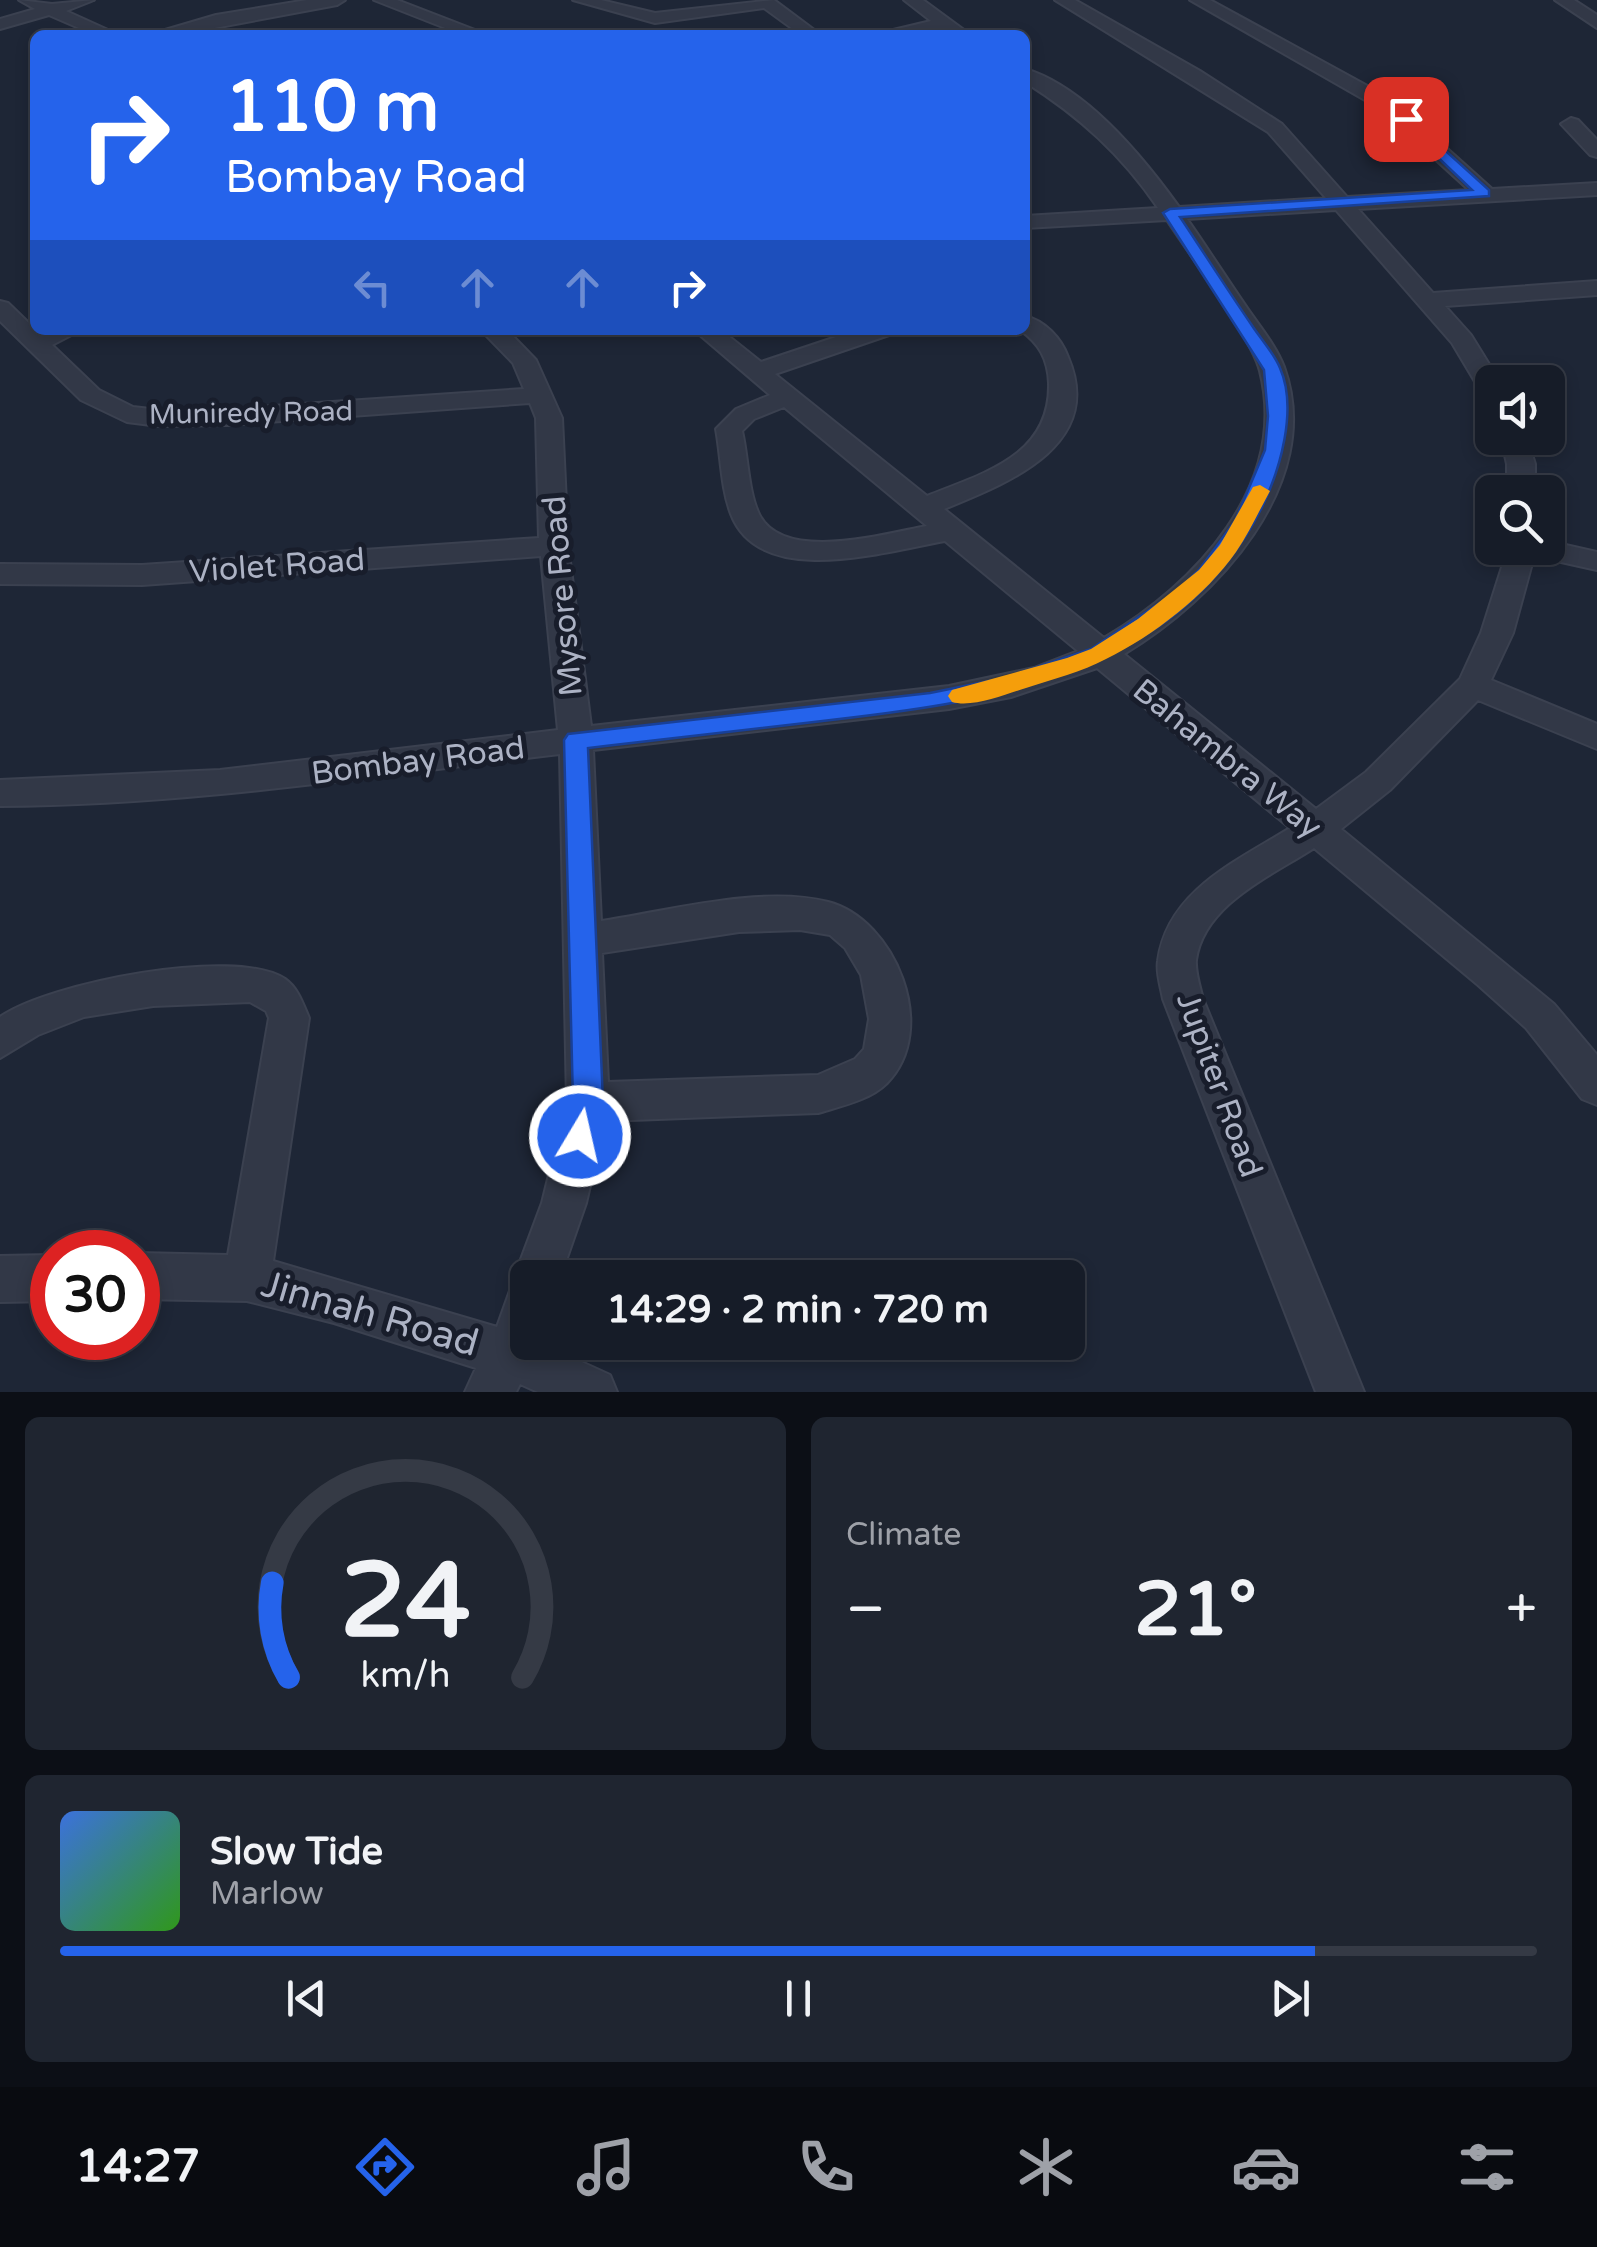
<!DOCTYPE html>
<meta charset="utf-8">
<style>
:root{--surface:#161c28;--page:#1f2530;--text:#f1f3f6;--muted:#9ea1a8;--line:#353a45;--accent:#2563eb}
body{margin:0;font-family:"Varela Round",sans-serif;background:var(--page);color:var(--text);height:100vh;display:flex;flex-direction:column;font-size:38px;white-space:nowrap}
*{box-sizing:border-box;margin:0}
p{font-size:32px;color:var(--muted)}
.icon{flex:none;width:55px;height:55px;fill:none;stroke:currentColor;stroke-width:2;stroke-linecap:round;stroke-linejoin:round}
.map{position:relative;height:1392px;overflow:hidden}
.side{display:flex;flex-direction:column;gap:25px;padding:25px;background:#0c0f16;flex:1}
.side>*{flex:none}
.hud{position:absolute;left:30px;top:30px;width:1000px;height:305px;border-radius:15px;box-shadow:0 5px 15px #0003,0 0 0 2px var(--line);background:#2563eb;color:#fff;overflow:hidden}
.controls{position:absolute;left:1475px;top:365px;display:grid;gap:20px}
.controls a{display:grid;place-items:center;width:90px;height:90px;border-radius:15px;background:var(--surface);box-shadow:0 5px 15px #0003,0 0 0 2px var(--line);font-size:50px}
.speed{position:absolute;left:30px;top:1230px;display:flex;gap:20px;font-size:50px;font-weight:700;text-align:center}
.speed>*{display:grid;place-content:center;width:130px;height:130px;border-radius:50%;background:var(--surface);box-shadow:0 5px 15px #0003,0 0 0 2px var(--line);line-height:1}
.speed .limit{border:15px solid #d22;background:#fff;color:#111}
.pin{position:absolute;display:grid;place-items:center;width:85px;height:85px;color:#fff;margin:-42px;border-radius:20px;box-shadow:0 5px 15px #0006}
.me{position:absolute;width:110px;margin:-55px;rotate:9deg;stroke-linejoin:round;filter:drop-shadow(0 0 8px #0008)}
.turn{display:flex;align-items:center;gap:35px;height:210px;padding:0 30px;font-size:45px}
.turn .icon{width:130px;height:130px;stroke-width:2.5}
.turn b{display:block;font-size:70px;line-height:85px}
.lanes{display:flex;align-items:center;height:95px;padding:0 30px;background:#0003;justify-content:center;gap:50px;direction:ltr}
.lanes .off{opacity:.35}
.big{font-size:75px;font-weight:700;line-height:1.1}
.side .card{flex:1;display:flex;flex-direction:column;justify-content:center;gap:15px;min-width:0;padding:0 35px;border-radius:15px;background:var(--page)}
.side .dial{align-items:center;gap:0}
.dial svg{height:260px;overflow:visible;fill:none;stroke:var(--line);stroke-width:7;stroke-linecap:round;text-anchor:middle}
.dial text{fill:var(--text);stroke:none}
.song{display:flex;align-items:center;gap:30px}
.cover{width:120px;height:120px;border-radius:15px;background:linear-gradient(135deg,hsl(220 70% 55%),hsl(110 70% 35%))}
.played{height:10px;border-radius:5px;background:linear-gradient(90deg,var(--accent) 85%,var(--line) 85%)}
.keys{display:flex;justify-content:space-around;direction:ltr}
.heat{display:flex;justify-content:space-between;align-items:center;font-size:55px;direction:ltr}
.side .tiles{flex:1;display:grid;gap:25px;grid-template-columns:1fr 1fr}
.card:last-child{grid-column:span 2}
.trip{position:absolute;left:510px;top:1260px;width:575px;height:100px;border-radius:15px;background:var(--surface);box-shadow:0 5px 15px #0003,0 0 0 2px var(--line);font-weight:700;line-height:100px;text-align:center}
.dock{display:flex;height:160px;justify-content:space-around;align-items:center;background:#090b10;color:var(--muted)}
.dock .icon{width:70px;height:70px}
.dock .on{color:var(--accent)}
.dock b{font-size:45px;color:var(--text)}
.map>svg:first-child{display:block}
</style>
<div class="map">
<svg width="1597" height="1392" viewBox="0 0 1597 1392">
<rect width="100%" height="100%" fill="#1e2636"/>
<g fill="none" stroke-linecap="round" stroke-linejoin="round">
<g stroke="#3b4150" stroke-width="4">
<g id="minor">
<path d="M19,0L52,4L94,0L66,11L119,35H95L49,15L0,29V19L35,9Z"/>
<path d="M307,0H345L337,5L177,35H148L216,15Z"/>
<path d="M374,0H397L488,35H463Z"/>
<path d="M573,0H601L655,13L774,0L821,35H801L764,8L655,23Z"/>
<path d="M904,0H923L964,30L956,35L943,28L908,35H872L931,21Z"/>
<path d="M1055,0H1075L1200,71L1282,124L1347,197L1469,190L1379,108L1190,0H1210L1393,100L1492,189L1597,183V195L1358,209L1433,293L1597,281V295L1445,306L1471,335L1500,382H1492V398L1483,395L1452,343L1336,210L1187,219C1208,249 1227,279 1247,308C1260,327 1276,346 1284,367C1326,484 1214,600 1124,654L1316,809L1366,772L1460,679L1481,633L1508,548H1548V541L1597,552V570L1534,556L1513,633L1491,680L1597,724V749L1478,700L1390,790L1341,829L1554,1004L1597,1055V1105L1582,1099L1526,1028L1478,985L1314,848C1271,876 1204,904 1196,960C1195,972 1200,987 1203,999L1364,1392H1316L1163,999C1161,987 1156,973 1158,961C1167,891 1237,861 1290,828L1097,668L1011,697L949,709L593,750L601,921C668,911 762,885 828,902C895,919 940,1029 887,1083C870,1100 841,1106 818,1113L605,1121L586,1203L560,1278H528V1342H538L610,1375L617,1392H538L520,1384L516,1392H465L476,1368L334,1323L247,1301L138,1299V1253L228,1255L269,1018L266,1011L250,1002L153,1006L84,1017L38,1035L0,1058V1017C48,983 235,946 285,979C298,988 303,1004 309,1018L273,1261L497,1327L511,1288L517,1286L514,1278L542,1203L567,1102L560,754C373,776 188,805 0,806V780L220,770L558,730L541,556L142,585L0,584V564L142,565L539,538L536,418L530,403L228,425L159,426L127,422L81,400L0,321V301L8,303L39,333L81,330L52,345L99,390L133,407L159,410L228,409L524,389L513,363L481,330H507L536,360L562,418L568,546L591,726L949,686L1034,668L1078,651L945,541C887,551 760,590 731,514C721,488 721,456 716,429L736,409L770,395L694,330H721L761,362L857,330H893L889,335L775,374L927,496C984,473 1051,456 1049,383C1048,359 1039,343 1020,330H1025V316C1045,321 1061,338 1068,357C1106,446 1007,483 944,509L1104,638C1195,585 1289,486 1260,371C1251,336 1189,254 1167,220L1025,228V216L1158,208C1122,155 1079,116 1025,82V69C1086,87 1143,157 1179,207L1326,198L1268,132ZM784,407L927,526C887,533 783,564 759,514C748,491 748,456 742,431L754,419ZM800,930L830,935L845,948L861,975L869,1019L864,1049L855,1059L818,1075L608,1082L602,953L739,932Z"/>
<path d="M1555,0H1574L1597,15V28Z"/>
<path d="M1571,118L1578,120L1597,140V157L1590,155L1561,124Z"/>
<path d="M1501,438H1527L1535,464V492H1507V464Z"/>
<path d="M52,1255V1301L0,1302V1256Z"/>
</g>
</g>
<use href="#minor" fill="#323847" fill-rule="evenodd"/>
</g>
<path fill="#2563eb" stroke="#184099" stroke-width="2.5" d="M1406,115L1489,190V196L1180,217C1204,253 1227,289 1251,324C1260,338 1274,353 1280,368C1298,409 1280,470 1262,507C1176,679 984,703 814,722C738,731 663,739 588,748L603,1102L591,1146L580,1150L569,1146L565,1136L573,1102L564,740L568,734L930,693L1004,678L1091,649L1176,592L1199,570L1235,521L1265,450L1268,416L1264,370L1163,213L1170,209L1472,190L1401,122V116Z"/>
<path fill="#f59e0b" d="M1260,485L1270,491C1259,511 1249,533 1236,552C1206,595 1153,636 1106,659C1082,672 1053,679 1026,688C1006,694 973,708 952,702L948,696L952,690L1067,658L1091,649L1138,619L1199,570L1220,545L1253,487Z"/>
<g text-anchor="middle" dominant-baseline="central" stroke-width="10" stroke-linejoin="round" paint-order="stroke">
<g font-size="28" fill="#acb2c4" stroke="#181d2b">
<text transform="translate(251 413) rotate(-1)">Muniredy Road</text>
</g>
<g font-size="32" fill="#acb2c4" stroke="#181d2b">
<text transform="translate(277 566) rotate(-4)">Violet Road</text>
<text transform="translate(563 596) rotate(-95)">Mysore Road</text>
<text transform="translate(1227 759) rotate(39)">Bahambra Way</text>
<text transform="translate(418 761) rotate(-7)">Bombay Road</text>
<text transform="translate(1219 1085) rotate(70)">Jupiter Road</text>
</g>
<g font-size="38" fill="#acb2c4" stroke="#181d2b">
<text transform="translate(370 1314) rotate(16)">Jinnah Road</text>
</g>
</g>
</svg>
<div class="controls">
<a><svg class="icon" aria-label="sound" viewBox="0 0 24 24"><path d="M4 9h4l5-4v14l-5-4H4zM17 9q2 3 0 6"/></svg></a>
<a><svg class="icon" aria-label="search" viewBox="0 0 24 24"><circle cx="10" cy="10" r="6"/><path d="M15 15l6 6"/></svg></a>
</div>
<div class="speed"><div class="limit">30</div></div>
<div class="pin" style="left:1406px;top:119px;background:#d93025"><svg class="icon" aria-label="arrive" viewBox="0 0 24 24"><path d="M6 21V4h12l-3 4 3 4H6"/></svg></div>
<svg class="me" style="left:580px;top:1136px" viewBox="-20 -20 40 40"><circle r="17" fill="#2563eb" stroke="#fff" stroke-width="3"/><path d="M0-11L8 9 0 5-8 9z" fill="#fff"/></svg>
<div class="trip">14:29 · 2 min · 720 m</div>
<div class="hud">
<div class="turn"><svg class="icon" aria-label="right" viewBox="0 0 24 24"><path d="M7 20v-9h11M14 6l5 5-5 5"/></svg><div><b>110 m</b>Bombay Road</div></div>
<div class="lanes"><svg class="icon off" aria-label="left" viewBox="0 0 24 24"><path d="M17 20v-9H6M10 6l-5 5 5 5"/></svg><svg class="icon off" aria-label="ahead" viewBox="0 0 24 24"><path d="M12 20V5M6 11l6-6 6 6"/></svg><svg class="icon off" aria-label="ahead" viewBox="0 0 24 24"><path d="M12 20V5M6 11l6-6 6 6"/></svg><svg class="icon" aria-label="right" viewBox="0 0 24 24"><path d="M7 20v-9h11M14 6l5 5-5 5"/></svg></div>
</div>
</div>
<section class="side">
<div class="tiles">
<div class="card dial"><svg viewBox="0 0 100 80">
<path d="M14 69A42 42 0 1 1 86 69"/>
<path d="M14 69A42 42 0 0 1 9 40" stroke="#2563eb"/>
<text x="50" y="56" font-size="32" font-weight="700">24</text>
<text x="50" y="72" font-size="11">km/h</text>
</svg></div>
<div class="card"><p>Climate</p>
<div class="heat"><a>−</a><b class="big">21°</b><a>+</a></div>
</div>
<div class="card">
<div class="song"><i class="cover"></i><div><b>Slow Tide</b><p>Marlow</p></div></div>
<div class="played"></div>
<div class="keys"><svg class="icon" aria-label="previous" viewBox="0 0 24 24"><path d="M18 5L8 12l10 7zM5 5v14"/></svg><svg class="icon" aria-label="pause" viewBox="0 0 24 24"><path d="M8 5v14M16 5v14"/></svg><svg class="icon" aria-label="next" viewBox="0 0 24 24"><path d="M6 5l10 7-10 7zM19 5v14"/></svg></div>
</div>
</div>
</section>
<nav class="dock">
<b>14:27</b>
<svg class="icon on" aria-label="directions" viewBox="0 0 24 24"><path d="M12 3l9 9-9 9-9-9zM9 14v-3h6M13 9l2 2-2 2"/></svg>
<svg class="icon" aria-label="music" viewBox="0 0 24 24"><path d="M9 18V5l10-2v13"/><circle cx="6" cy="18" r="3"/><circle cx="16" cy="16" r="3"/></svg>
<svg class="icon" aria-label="phone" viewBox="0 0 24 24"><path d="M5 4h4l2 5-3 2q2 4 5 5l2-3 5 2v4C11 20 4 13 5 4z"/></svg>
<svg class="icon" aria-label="climate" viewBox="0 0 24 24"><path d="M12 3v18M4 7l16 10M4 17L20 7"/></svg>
<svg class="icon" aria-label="car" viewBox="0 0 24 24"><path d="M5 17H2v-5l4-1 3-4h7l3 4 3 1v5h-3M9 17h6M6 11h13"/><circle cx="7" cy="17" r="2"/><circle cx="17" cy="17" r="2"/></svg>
<svg class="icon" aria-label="filters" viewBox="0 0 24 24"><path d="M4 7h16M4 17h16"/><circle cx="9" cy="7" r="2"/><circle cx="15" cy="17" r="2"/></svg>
</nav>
